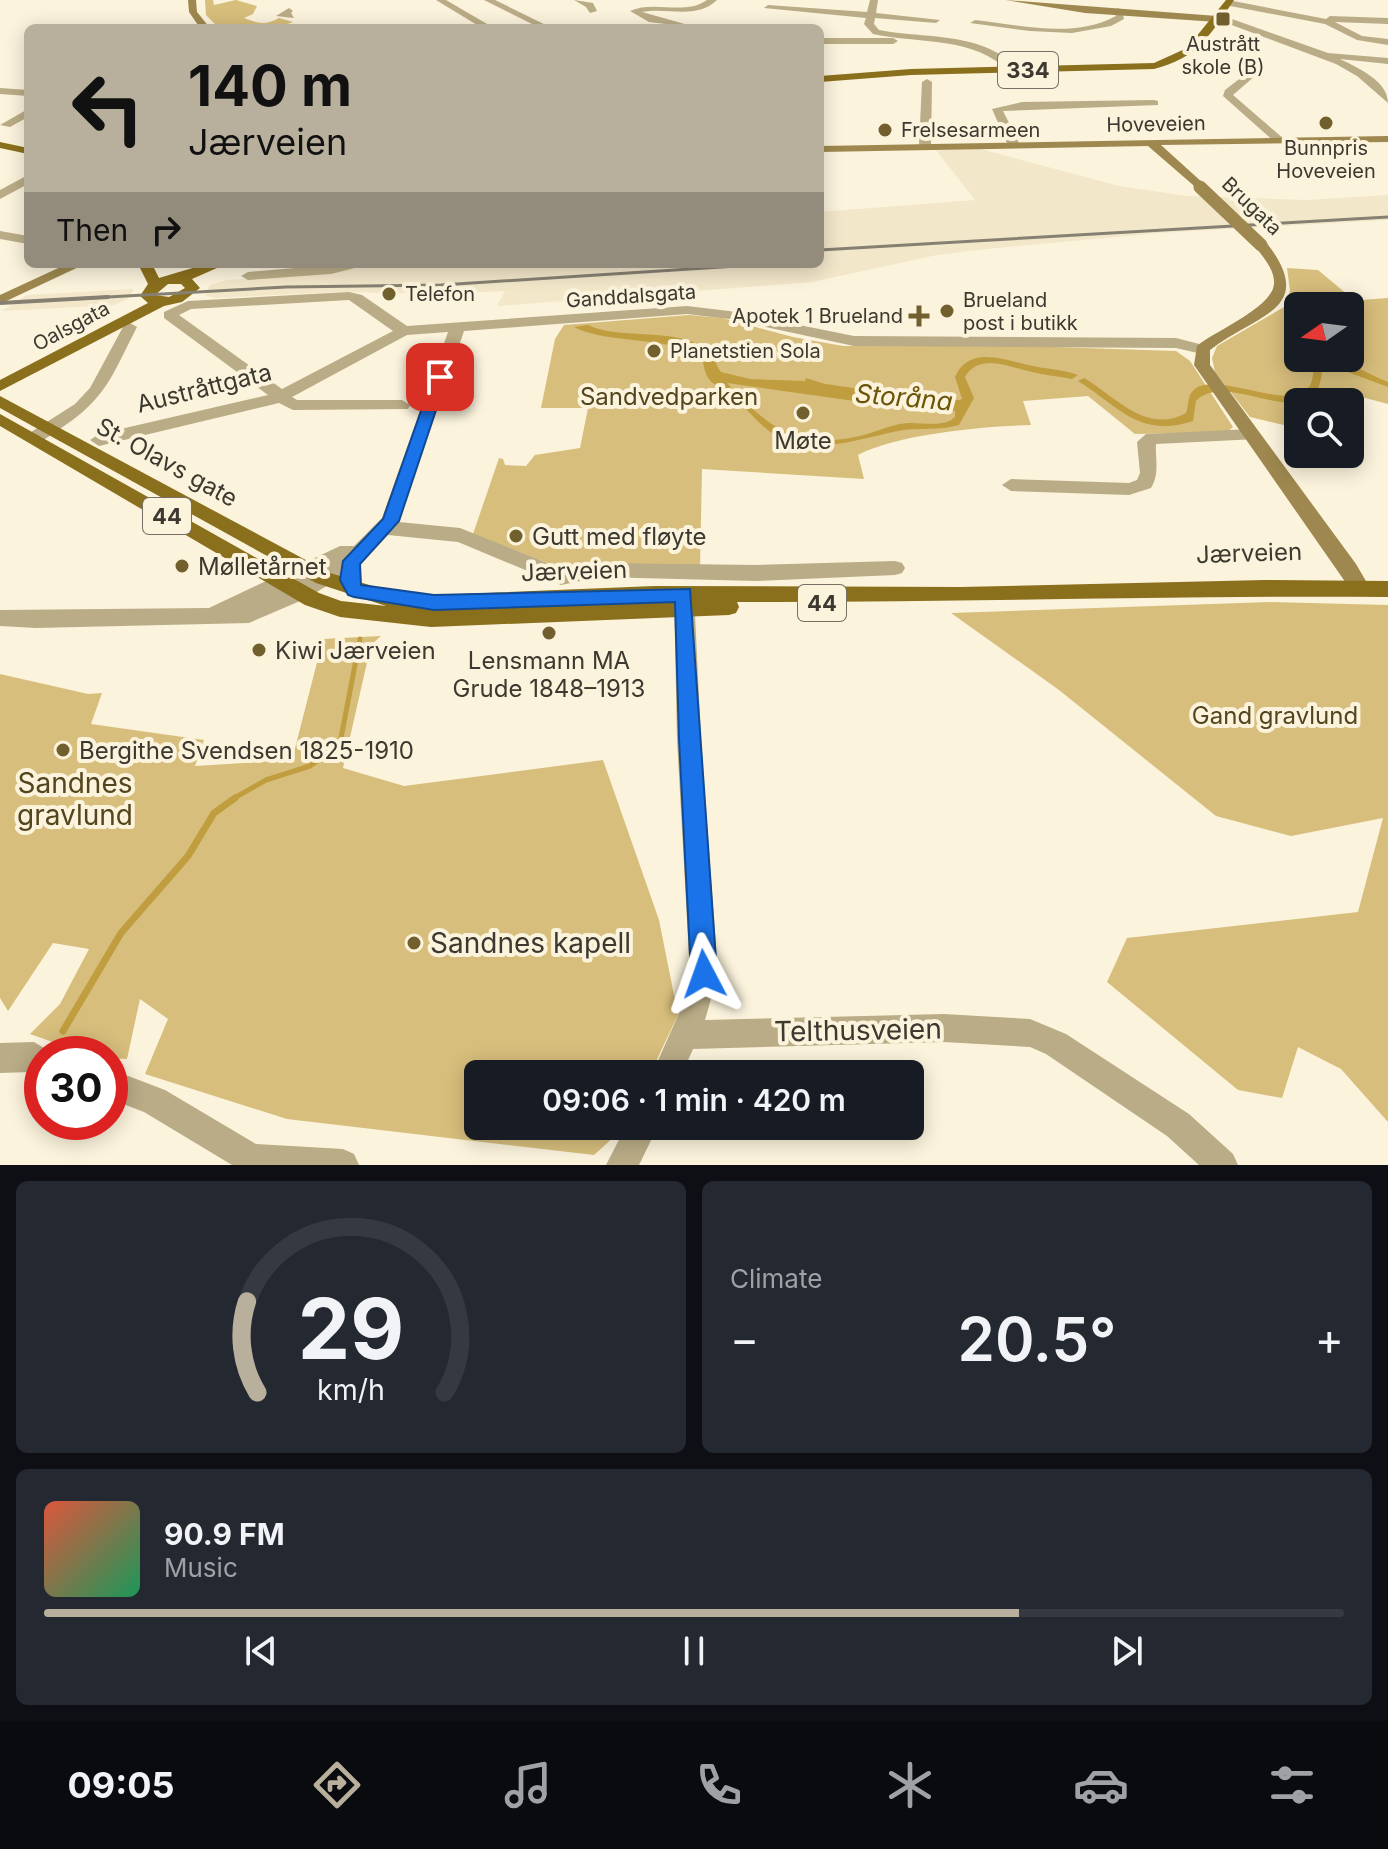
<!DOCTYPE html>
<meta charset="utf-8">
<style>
:root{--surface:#171b24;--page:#242831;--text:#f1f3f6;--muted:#9ea1a6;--line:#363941;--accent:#b8b09c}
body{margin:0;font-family:Inter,sans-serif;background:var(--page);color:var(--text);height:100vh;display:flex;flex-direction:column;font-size:30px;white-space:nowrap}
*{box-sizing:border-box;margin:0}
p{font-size:26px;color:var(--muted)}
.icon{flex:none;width:44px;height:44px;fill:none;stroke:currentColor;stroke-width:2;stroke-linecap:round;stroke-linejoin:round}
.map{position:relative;height:1165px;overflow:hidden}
.sheet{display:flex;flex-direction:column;gap:16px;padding:16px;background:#0d0f14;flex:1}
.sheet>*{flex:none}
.guide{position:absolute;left:24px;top:24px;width:800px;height:244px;border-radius:12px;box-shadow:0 4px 20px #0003;background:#b8b09c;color:#111;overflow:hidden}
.needle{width:52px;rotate:256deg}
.buttons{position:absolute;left:1284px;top:292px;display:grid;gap:16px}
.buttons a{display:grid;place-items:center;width:80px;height:80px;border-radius:12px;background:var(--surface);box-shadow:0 4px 20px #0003;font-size:40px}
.speed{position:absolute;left:24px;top:1036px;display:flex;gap:16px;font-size:40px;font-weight:700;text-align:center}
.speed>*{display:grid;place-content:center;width:104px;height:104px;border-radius:50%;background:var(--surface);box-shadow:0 4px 20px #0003;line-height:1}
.speed .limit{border:12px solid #d22;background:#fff;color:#111}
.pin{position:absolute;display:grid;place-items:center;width:68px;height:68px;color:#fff;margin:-34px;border-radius:16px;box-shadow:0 4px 12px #0006}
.me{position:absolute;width:88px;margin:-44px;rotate:356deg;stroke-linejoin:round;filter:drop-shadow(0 0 6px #0008)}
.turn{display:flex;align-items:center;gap:28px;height:168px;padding:0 32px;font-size:36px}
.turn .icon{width:104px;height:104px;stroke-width:2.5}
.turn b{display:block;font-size:56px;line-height:68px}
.then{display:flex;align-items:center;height:76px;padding:0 32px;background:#0003;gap:16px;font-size:30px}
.big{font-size:60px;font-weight:600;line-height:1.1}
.sheet .card{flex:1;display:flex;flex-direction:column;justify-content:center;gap:12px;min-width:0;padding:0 28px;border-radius:12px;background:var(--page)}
.sheet .dial{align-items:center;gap:0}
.dial svg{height:208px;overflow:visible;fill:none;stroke:var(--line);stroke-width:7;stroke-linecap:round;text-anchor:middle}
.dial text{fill:var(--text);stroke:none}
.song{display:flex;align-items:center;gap:24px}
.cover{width:96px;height:96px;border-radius:12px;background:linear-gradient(135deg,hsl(10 70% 55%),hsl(150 70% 35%))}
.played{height:8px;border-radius:4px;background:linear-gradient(90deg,var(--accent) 75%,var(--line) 75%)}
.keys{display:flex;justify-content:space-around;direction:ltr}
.heat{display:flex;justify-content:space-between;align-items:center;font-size:44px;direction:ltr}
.sheet .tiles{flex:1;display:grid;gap:16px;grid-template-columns:1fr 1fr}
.card:last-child{grid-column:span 2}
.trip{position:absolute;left:464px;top:1060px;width:460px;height:80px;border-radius:12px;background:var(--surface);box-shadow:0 4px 20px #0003;font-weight:600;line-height:80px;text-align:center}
.tab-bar{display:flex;height:128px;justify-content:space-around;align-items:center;background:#090b0e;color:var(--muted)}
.tab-bar .icon{width:56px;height:56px}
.tab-bar .current{color:var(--accent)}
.tab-bar b{font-size:36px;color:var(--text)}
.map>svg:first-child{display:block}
</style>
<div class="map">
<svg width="1388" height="1165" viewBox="0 0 1388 1165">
<rect width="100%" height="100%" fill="#fbf3dc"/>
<g fill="#f3e7ca">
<path d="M977,148L1119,186L1187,196L1306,200L1388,195V220L1159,233L986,249L937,255L812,282L497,306L505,291L444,294L341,292L214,298L205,295L210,285L227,280L329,272L366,267L371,264H820V212L975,200L936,150Z"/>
<path d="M134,289L128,299L114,305L2,311L27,295Z"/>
</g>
<g fill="#d7be7c" fill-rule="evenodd">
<path d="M205,0H213L214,5L236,0L257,6L253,14L244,18C258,23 265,26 279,18L293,22L277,28H219L206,15Z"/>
<path d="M1287,268L1318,270L1349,296L1361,300L1388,298V404L1354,395L1345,402H1298V424L1288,426L1250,417L1215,372L1212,358L1217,346L1284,307L1290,291ZM1298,306H1350V358H1298Z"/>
<path d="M689,315L722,318L793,337L843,346L994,345L1176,351L1190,361L1233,427L1227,432L1135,434L1088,396L1023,401L1031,425C987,426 896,434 858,455L864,479L702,469L700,568L568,571L473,534L499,458L503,459L505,465L526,466L535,455L580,448L588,408H541L555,339L564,325Z"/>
<path d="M1270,602L1388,605V1122L1341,1069L1298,1047L1282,1098L1238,1090L1107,982L1127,938L1358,912L1383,818L1291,836L1216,816L1059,690L951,613Z"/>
<path d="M381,636L371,645L343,768L404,786L603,760L659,920L678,1015L650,1074H478V1126H626L594,1155L287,1119L145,1074L168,1019L140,999L127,1059L110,1058V1054H87L30,1034L60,1004L89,949L53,943L8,1011L0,998V674L88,694L102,693L91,724L204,740L195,766L292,760L323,639Z"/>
</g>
<g fill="#c09e3f" fill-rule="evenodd">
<path d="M588,325C622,341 675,326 708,350C714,355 716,366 721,372L750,379L805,381L806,378L825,384C845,386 952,405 962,399L955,377C969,346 1002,359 1028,365C1044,369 1062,369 1078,375L1072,379C1057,376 1042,375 1028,371C1006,366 979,353 965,377L974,398L959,425C939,431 918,427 898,431C858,439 809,458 772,433C758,424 748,410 736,399C713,380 706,388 702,355C661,336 608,344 574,327ZM727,383L883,405L955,411V417C944,428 923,422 908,423C890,424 873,434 855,437C792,449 768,426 727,383Z"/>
<path d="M1318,358C1343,358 1366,373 1388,382V387L1326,364L1322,368C1320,445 1229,366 1196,401L1193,421C1140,439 1118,406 1078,381L1084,378C1115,396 1146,435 1186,413C1188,408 1188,400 1190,395C1205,365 1279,409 1305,391C1317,382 1310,368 1318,358Z"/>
</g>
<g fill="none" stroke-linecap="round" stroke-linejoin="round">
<path stroke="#c09e3f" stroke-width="5" d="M231,800L266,780L310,766L329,753L341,738L360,639"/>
<path stroke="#c09e3f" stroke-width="7" d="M63,1031L121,933L188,856L214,813L235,798"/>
<g fill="#baac86" fill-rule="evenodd">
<path d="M436,0H446L494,28H482Z"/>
<path d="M484,0H495L552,28H540Z"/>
<path d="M574,0L593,3L597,11L590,13L586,7Z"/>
<path d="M707,0H717C696,20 668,7 642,12L699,28L649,22L630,11C654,0 685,16 707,0Z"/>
<path d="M870,0H878L876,13L940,20L936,23L875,18L874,24L879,30C925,39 985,31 1018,70L1009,72C975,36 919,44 873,34L864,24L866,18L764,8L768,5L867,12Z"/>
<path d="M1228,0L1326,19L1330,16L1388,18V24L1335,22L1362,36L1388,39V45L1357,40L1325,24L1225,5Z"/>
<path d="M289,8L293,11L291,13L294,18L276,16Z"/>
<path d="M1118,8L1122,11L1124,19L1111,26L1072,33L1030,31L970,23L975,20C1019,25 1075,39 1116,16L1114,11Z"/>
<path d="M1232,19L1328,53L1388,58V64L1340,59C1358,68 1388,81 1388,103L1357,76L1336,64L1229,24Z"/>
<path d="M820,38H893L898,41L893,44H820Z"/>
<path d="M1247,73L1256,75L1233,95L1284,139V143H1276L1223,96L1225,90Z"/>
<path d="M927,79L932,82L931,145L925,148L919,145L922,82Z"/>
<path d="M0,88L28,90V96L0,94Z"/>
<path d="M1154,100L1158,101V105L1003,111L1019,143L1013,146L1007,143L992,109L1022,102Z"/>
<path d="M28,109V117L10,127L0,125Z"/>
<path d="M28,175V184L0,199V190Z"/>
<path d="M0,231L28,236V244L0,239Z"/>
<path d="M341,264H371L331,274L248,280L241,276L248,272Z"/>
<path d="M349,292L362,295L407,326L687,306L729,311L854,336L1176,338L1207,346L1210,349L1202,354L1176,348L854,346L729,319L687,314L464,331L399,522L460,528L562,569L600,563L756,565L895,561L902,563L905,568L902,573L895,575L756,581L600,577L561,585L458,542L388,535L359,566L307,598L249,623L36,628L0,626V610L209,608L340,546H354L382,518L448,332L407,335L292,397L297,400H402L410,405L408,409L293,410L279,403L99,446L90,440L99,434L268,395L164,318V312L188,301ZM349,300L393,331L282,389L179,315L191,309Z"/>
<path d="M130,323L137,327C111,378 106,399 57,431C47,437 40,445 28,442L25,438L28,434L75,404L90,388L123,327Z"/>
<path d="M1251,429L1260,435L1257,439L1156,444C1155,459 1160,473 1151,488L1129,495L1011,491L1002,485L1011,479L1129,483L1137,480L1140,473L1137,442L1146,434Z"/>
<path d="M684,586L691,588L694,594L701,739L718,974L705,1020L944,1014L1030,1019L1066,1034L1189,1114L1233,1154L1238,1165H1199L1167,1136L1046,1054L1030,1047L944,1042L693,1049L682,1074H652L684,1002L690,974L677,739L674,594L677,588Z"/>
<path d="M34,1042L54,1054H42V1076L32,1072L0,1073V1043Z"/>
<path d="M110,1069L165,1090L256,1144L343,1149L354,1154L359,1165H232L144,1112L110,1099Z"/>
<path d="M626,1126H658L639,1165H606Z"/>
</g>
<g fill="#9e884f" fill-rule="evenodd">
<path d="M188,0H196L197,12L210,28H200L189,12Z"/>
<path d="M1005,0L1217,16L1221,19L1217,22L1085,13Z"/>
<path d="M1388,136V142L1161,145L1204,184V190L1200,191L1148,146L820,152V146Z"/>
<path d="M1261,241L1266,242C1319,310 1256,314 1210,350V365L1356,564L1370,588L1367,593H1353L1194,365L1197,346C1215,331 1272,308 1274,284C1275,269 1262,256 1254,245Z"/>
<path d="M67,264H85L0,304V295Z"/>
</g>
<g fill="#8a6f1d" fill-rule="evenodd">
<path d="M1226,0H1234C1210,35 1198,58 1154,69L911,75L820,82V76L911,69L1154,63L1187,48Z"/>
<path d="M0,142L28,148V154L0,148Z"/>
<path d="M138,264H152L159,278L206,264H226L192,279L200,288L182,302L164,306L0,391V380L148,303L140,296L148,284ZM168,284H181L185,288L169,297L155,295Z"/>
<path d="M0,396L330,573L389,591L434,595L654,586L961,587L1265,580L1388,581V597C1171,595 954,603 737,602L739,607L736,613L729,615L431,627L340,617L305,605L0,426V414L319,593L341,601L386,606L316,583L0,408Z"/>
</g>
<g stroke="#868072" stroke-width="3">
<path d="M820,250L1388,217"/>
<path d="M72,299L286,287L441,285L769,264"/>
</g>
<path stroke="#868072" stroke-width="4" d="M0,303L108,297"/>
<path stroke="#9e884f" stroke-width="13" d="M1200,187L1261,245"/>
</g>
<path fill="#1a73e8" stroke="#114b97" stroke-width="2" d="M440,372L447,377L399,521L360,564L361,585L434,595L690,589L717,974L713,983L704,987L695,983L691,974L679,739L675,602L434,610L354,597L348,595L340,580L343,561L383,519L433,377Z"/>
<g fill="#725f2e" stroke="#fbf3dc" stroke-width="3">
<rect x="1215" y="11" width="16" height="16" rx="4"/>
<circle cx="1326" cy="123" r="8"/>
<circle cx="885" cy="130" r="8"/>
<circle cx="389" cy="294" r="8"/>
<circle cx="947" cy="311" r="8"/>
<path d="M915 304h8v8h8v8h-8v8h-8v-8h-8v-8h8z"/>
<circle cx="654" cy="351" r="8"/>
<circle cx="803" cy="413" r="8"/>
<circle cx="516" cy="536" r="8"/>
<circle cx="182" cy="566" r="8"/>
<circle cx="549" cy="633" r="8"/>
<circle cx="259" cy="650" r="8"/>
<circle cx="63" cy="750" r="8"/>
<circle cx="414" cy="943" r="8"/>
</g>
<g text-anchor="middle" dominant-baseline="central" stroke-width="8" stroke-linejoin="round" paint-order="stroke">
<g font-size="20" fill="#3d3930" stroke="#fbf3dc" text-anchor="start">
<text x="1223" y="44" text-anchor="middle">Austrått<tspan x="1223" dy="23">skole (B)</tspan></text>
<text x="901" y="130">Frelsesarmeen</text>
<text x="1326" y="148" text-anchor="middle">Bunnpris<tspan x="1326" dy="23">Hoveveien</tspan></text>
<text x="405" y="294">Telefon</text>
<text x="963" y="300">Brueland<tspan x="963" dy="23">post i butikk</tspan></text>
<text x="903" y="316" text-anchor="end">Apotek 1 Brueland</text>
<text x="670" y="351">Planetstien Sola</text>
</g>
<g font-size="20" fill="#3d3930" stroke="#fbf3dc">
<text transform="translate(1156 124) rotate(-1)">Hoveveien</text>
<text transform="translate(1252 206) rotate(44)">Brugata</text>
<text transform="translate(631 296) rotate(-4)">Ganddalsgata</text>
<text transform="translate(71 326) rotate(-28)">Oalsgata</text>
</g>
<g fill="#fbf3dc" stroke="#767164" stroke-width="2">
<rect x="998" y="52" width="60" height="36" rx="6"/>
<rect x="143" y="498" width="48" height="36" rx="6"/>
<rect x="798" y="585" width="48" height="36" rx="6"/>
</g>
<g font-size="22" font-weight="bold" fill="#3d3930">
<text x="1028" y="70">334</text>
<text x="167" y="516">44</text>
<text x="822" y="603">44</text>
</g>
<g font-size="24" fill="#3d3930" stroke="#fbf3dc">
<text transform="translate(204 388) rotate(-14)">Austråttgata</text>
<text transform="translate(167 462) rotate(29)">St. Olavs gate</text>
<text transform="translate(1249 553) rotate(-2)">Jærveien</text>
<text transform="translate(574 571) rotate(-2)">Jærveien</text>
</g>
<g font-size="24" fill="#53451d" stroke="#fbf3dc">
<text x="669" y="396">Sandvedparken</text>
<text x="1275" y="715">Gand gravlund</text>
</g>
<g font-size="24" fill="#3d3930" stroke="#fbf3dc" text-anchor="start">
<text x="803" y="440" text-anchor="middle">Møte</text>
<text x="532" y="536">Gutt med fløyte</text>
<text x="198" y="566">Mølletårnet</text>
<text x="275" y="650">Kiwi Jærveien</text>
<text x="549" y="660" text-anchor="middle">Lensmann MA<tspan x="549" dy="28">Grude 1848–1913</tspan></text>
<text x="79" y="750">Bergithe Svendsen 1825-1910</text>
</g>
<g font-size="26" font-style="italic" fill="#6b5408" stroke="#fbf3dc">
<text transform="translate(904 397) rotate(5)">Storåna</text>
</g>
<g font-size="28" fill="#53451d" stroke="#fbf3dc">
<text x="75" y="783">Sandnes<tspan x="75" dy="32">gravlund</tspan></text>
</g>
<g font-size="28" fill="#3d3930" stroke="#fbf3dc" text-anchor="start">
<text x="430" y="943">Sandnes kapell</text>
</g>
<g font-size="28" fill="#3d3930" stroke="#fbf3dc">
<text transform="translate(858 1030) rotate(-1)">Telthusveien</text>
</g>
</g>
</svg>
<div class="buttons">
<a><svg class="needle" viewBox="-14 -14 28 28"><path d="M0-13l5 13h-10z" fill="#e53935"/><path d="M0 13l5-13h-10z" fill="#9ea1a6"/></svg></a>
<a><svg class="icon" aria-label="search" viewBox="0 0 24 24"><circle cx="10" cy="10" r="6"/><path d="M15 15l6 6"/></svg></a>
</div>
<div class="speed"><div class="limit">30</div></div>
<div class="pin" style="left:440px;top:377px;background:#d93025"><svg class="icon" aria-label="arrive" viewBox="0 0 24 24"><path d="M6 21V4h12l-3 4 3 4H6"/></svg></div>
<svg class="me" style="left:704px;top:974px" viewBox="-20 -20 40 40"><path d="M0-17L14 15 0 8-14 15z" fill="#1a73e8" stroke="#fff" stroke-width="4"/></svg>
<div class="trip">09:06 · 1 min · 420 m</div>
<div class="guide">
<div class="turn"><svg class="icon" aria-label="left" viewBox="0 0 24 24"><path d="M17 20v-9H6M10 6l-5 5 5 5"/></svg><div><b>140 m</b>Jærveien</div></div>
<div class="then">Then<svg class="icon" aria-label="right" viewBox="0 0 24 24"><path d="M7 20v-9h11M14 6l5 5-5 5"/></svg></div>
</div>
</div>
<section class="sheet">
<div class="tiles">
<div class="card dial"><svg viewBox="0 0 100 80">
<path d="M14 69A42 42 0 1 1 86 69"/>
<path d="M14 69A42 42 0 0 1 10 34" stroke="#b8b09c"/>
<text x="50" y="56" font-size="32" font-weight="700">29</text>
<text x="50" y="72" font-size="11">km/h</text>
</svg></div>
<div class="card"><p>Climate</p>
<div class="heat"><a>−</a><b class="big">20.5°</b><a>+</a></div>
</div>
<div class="card">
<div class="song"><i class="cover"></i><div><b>90.9 FM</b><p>Music</p></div></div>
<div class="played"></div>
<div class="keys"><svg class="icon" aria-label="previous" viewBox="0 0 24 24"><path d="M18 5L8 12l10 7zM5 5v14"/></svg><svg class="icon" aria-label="pause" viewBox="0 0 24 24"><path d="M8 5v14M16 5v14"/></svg><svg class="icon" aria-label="next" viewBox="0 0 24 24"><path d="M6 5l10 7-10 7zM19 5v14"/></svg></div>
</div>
</div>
</section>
<nav class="tab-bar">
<b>09:05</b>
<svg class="icon current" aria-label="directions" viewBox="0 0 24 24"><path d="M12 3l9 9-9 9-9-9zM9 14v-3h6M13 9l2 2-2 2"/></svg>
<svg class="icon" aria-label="music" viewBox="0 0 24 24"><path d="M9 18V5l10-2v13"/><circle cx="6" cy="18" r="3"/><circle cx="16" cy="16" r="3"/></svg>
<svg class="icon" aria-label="phone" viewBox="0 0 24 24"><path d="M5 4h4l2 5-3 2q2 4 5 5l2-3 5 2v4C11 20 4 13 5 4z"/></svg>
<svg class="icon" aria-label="climate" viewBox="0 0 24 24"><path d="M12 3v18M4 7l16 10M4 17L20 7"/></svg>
<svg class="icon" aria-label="car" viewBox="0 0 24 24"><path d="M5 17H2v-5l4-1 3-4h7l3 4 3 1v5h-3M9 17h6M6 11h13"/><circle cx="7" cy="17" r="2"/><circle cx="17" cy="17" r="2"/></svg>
<svg class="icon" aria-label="filters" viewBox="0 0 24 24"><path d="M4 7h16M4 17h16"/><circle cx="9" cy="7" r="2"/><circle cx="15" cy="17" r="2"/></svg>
</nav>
